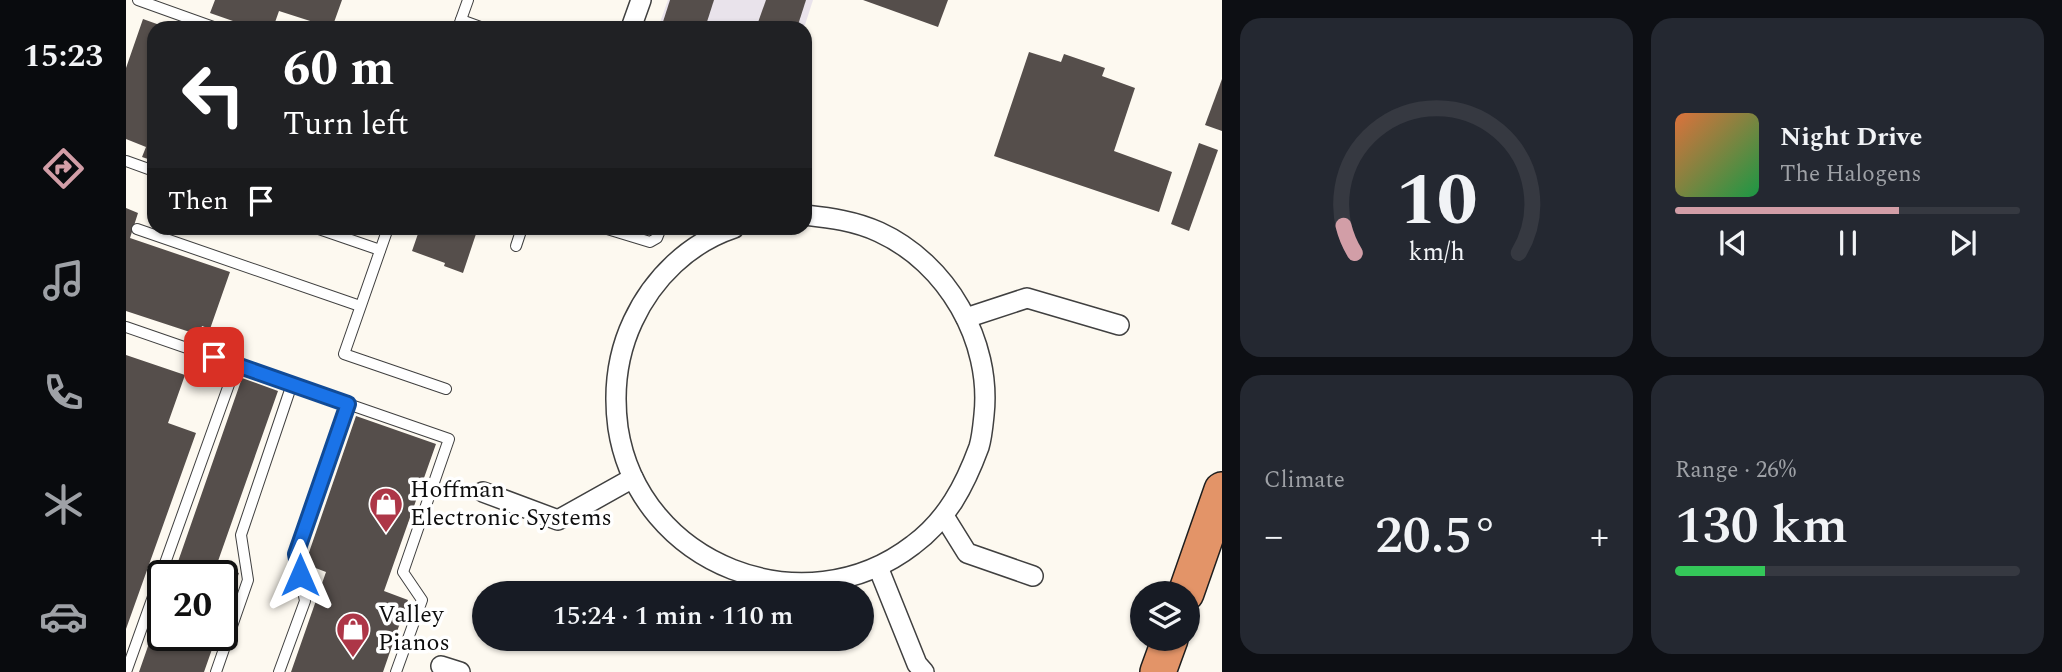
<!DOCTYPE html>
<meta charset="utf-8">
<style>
:root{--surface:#171b24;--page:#242831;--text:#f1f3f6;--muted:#9ea1a6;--line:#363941;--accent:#d29ea7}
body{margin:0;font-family:Spectral,serif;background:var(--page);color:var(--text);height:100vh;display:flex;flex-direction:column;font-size:26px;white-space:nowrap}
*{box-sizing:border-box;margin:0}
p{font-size:23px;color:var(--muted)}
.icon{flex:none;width:38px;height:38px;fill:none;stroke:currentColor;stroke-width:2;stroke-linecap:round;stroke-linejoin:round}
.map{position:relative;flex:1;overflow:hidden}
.details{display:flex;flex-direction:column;gap:18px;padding:18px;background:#0d0f14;width:840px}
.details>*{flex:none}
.hud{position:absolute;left:21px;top:21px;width:665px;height:214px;border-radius:21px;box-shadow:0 2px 5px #0004;background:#202124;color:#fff;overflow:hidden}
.controls{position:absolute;left:1004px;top:581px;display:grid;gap:14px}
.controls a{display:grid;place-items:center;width:70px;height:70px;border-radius:50%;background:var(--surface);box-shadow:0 2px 5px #0004;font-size:35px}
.speed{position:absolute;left:21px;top:560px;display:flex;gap:14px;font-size:35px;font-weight:700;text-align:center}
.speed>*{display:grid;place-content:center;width:91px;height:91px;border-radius:50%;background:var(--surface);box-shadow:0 2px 5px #0004;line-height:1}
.speed .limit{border:4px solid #111;border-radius:10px;background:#fff;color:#111}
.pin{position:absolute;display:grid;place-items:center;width:60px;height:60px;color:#fff;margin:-30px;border-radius:14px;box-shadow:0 4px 10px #0006}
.me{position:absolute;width:77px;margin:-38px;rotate:0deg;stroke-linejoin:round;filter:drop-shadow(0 0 5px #0008)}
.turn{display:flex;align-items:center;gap:24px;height:147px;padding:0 21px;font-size:32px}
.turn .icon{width:91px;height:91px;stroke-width:2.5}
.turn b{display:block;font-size:49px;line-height:60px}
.then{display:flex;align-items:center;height:66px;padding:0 21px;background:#0003;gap:14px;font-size:26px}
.big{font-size:52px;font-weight:600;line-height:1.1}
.details .card{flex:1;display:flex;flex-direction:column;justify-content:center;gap:10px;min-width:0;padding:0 24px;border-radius:21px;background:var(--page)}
.details .dial{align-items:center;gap:0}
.dial svg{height:182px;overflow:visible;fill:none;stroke:var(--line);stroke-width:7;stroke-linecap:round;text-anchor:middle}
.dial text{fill:var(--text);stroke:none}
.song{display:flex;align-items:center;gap:21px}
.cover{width:84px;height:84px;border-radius:10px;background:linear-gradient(135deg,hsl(20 70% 55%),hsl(140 70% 35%))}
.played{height:7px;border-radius:4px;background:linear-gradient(90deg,var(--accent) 65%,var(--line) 65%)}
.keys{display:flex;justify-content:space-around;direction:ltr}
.heat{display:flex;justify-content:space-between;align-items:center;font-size:38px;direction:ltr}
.charge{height:10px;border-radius:5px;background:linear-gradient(90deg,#34c759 26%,var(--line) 0)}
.details .tiles{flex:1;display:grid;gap:18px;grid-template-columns:repeat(2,1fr)}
.trip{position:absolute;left:346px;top:581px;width:402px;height:70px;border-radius:35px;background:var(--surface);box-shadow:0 2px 5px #0004;font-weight:600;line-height:70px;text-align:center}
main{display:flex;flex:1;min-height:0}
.dock{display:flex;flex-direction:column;width:126px;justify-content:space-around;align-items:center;background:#090b0e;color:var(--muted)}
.dock .icon{width:49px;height:49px}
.dock .selected{color:var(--accent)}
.dock b{font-size:32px;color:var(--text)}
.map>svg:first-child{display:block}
</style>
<main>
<nav class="dock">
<b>15:23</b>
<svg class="icon selected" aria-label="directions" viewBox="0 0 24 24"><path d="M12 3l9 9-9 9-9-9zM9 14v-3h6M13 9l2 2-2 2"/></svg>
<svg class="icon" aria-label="music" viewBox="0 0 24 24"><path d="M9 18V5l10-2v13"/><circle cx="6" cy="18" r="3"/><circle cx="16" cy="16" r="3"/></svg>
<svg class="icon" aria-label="phone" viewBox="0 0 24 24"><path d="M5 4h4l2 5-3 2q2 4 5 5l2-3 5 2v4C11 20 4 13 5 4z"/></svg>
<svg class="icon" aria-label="climate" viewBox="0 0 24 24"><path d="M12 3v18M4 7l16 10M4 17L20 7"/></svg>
<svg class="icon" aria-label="car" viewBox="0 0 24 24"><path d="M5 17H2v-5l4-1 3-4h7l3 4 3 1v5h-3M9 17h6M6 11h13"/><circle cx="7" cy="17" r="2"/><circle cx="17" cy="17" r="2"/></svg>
</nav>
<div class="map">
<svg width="1096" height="672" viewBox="0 0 1096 672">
<rect width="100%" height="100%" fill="#fdf9f0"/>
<path fill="#e9e3eb" d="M542,0H687L678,28H532Z"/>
<g fill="#554e4b">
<path d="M89,0H216L206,28L153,11L147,28H127L84,13Z"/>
<path d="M544,0H588L579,28H535Z"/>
<path d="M640,0H680L671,28H630Z"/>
<path d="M737,0H822L812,27Z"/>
<path d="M17,19L42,28H28V161L16,157L20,147L0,139V68Z"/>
<path d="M903,52L935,62L938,54L979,68L976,76L1009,88L988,151L1046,172L1033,212L868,156Z"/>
<path d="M1096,79V131L1079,125Z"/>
<path d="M1073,143L1092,150L1063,231L1045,224Z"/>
<path d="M0,208L12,213L4,238L104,272L84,329L76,326L73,335L0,311Z"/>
<path d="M294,228H352L337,273L318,266L319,263L286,251Z"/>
<path d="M0,355L59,375L42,423L70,433L0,629Z"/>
<path d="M116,378L152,391L91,564L113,573L97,619L96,576H47Z"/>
<path d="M230,416L310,444L258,591L282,600L257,672H165L200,572L179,564Z"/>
<path d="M36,606L37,635H91L78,672H13Z"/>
</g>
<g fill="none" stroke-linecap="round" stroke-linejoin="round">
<g stroke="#404040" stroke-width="12">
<g id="lane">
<path d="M12,0L90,28"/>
<path d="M335,20L357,28"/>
<path d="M332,28L342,0"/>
<path d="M0,161L28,171"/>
<path d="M190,228L254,250"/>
<path d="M262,228L218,354L320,389"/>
<path d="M478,228L524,242L531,238L535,228"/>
<path d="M11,229L234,306"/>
<path d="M390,246L396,228"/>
<path d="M0,327L110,365L0,672"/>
<path d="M110,365L166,384"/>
<path d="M222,404L323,439L277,572L296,600L270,672"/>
<path d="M90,672L122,580L115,535L166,384L222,404L170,554L179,601L153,672"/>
</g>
</g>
<g stroke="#404040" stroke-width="22">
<g id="street">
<path d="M505,28L515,0"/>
<path d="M608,228C563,243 527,278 507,321C491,355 487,391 492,428C513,565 678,629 787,545C821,520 839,485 853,447C856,437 857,425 858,415C866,341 821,263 753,232C729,221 705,218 679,215"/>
<path d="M840,318L901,298L993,325"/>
<path d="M357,492L432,520L507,478"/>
<path d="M818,516L841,553L907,576"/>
<path d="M752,567L791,664L798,672"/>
<path d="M315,666L334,672"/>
</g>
</g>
<g stroke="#1e1e1e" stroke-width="38">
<g id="highway">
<path d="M1060,593L1096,490"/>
<path d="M1032,672L1044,639"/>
</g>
</g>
<use href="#lane" stroke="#fff" stroke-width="10"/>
<use href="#street" stroke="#fff" stroke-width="19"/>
<use href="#highway" stroke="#e39468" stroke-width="35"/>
</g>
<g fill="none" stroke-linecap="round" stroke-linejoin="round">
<g stroke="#114b97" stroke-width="18">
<path id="route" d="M88,357L222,404L170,554L174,575"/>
</g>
<use href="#route" stroke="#1a73e8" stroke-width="12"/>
</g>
<defs>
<g id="shop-pin" transform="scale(1.75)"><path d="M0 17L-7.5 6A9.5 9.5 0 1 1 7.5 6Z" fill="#ad3647" stroke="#fff"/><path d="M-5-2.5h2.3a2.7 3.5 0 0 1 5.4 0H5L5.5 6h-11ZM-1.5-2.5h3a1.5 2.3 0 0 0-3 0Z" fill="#fff"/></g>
</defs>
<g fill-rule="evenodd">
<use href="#shop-pin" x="260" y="504"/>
<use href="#shop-pin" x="227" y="629"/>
</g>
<g text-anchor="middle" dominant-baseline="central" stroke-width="7" stroke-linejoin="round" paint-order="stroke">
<g font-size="24" fill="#0d0d0d" stroke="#fff" text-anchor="start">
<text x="284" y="490">Hoffman<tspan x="284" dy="28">Electronic Systems</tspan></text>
<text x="252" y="615">Valley<tspan x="252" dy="28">Pianos</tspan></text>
</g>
</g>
</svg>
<div class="controls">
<a><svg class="icon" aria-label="layers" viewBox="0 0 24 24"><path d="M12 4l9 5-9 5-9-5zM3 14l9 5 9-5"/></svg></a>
</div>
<div class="speed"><div class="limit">20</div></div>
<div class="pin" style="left:88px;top:357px;background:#d93025"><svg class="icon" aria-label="arrive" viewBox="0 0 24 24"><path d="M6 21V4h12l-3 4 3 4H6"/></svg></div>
<svg class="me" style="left:174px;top:575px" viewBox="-20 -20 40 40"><path d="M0-17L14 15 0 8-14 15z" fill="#1a73e8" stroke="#fff" stroke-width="4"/></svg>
<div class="trip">15:24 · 1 min · 110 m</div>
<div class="hud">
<div class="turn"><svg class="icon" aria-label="left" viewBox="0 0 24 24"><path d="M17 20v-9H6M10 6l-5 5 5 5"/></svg><div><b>60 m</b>Turn left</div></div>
<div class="then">Then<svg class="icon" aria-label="arrive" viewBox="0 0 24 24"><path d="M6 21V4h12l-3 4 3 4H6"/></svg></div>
</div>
</div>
<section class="details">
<div class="tiles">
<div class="card dial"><svg viewBox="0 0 100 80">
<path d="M14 69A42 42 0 1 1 86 69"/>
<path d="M14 69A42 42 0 0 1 9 57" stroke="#d29ea7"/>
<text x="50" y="56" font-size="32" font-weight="700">10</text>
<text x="50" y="72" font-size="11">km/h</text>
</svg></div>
<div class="card">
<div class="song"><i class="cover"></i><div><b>Night Drive</b><p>The Halogens</p></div></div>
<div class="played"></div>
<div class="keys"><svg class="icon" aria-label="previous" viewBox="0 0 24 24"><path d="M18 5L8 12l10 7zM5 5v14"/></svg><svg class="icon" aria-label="pause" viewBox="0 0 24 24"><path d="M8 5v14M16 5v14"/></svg><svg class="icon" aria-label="next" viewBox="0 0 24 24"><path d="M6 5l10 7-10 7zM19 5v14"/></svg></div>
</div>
<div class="card"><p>Climate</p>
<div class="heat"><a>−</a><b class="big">20.5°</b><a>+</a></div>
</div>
<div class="card"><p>Range · 26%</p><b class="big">130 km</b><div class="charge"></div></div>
</div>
</section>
</main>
